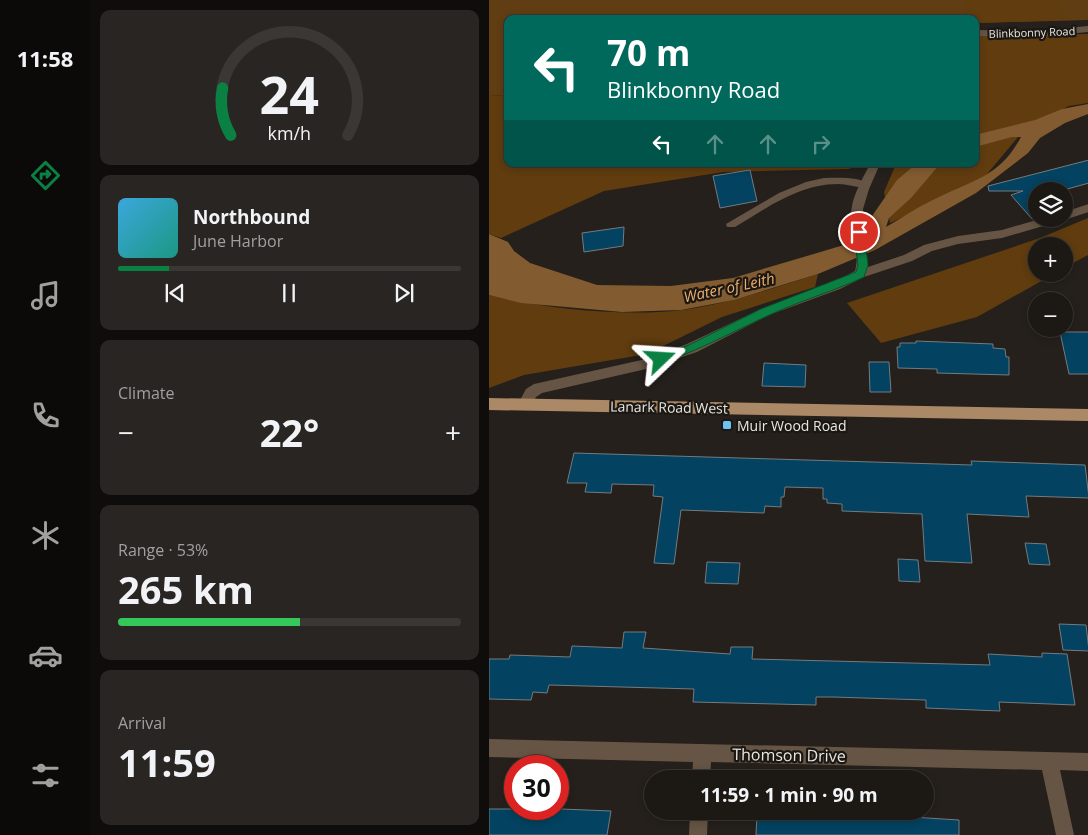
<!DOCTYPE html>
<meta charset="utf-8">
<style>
:root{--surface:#1c1814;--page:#292522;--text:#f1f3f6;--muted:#a0a0a0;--line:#3a3734;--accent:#0b8043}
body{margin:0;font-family:"Open Sans",sans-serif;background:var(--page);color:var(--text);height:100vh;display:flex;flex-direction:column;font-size:19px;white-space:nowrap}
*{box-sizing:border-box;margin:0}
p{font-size:16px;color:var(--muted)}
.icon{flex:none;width:28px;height:28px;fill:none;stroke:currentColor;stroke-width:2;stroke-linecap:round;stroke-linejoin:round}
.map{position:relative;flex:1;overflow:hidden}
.drawer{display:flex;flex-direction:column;gap:10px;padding:10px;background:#0f0d0b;width:399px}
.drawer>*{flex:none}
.guide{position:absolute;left:15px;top:15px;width:475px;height:152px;border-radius:10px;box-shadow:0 2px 8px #0003,0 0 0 1px var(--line);background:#00695c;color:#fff;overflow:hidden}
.tools{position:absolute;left:539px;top:182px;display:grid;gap:10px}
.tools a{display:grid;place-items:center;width:45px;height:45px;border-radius:50%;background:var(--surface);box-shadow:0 2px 8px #0003,0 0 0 1px var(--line);font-size:25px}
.speed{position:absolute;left:15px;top:755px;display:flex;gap:10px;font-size:25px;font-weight:700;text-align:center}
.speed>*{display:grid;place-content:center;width:65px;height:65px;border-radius:50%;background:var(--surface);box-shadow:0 2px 8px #0003,0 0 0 1px var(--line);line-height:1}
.speed .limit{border:8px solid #d22;background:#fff;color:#111}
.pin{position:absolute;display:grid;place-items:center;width:42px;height:42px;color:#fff;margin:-21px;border:2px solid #fff;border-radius:50%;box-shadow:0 1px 5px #0007}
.me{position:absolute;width:55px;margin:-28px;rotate:70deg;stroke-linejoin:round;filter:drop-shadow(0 0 4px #0008)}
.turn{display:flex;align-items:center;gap:18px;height:105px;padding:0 20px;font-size:22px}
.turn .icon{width:65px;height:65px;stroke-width:2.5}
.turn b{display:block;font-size:35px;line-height:42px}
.lanes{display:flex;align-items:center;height:48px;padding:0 20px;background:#0003;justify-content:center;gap:25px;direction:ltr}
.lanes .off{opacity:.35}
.big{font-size:38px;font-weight:700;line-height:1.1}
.drawer .card{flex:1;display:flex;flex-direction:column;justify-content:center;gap:8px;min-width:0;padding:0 18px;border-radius:10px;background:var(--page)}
.drawer .dial{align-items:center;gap:0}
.dial svg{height:130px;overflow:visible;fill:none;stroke:var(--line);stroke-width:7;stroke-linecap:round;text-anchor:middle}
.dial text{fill:var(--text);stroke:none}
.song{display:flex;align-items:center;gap:15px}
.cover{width:60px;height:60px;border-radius:8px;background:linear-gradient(135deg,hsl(200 70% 55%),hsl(170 70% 35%))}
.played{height:5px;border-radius:2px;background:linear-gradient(90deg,var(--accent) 15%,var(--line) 15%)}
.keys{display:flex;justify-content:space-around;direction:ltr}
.heat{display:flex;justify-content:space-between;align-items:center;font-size:28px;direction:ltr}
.charge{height:8px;border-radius:4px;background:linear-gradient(90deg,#34c759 53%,var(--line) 0)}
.trip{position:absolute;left:155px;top:770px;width:290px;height:50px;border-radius:25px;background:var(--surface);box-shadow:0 2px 8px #0003,0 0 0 1px var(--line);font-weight:700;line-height:50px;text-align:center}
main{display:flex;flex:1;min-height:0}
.tabs{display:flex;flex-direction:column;width:90px;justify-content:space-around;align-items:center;background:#0b0a08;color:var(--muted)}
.tabs .icon{width:35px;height:35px}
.tabs .selected{color:var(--accent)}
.tabs b{font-size:22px;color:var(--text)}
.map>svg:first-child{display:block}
</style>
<main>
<nav class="tabs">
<b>11:58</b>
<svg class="icon selected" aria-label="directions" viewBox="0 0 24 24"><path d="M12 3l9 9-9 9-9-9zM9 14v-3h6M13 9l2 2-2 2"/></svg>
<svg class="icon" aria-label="music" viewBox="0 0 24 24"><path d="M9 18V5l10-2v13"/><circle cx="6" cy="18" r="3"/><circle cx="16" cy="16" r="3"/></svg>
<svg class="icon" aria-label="phone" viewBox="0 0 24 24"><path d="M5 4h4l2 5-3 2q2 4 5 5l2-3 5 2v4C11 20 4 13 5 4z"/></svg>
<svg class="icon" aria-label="climate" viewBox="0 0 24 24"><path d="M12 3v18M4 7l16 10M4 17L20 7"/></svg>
<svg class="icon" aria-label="car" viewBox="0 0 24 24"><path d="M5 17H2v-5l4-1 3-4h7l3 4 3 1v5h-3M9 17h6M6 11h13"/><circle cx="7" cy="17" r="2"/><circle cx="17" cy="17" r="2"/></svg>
<svg class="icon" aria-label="filters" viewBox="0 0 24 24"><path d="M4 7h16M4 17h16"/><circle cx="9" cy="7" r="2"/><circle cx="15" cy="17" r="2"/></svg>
</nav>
<section class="drawer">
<div class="card dial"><svg viewBox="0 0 100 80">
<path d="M14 69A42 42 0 1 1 86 69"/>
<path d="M14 69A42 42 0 0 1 9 40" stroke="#0b8043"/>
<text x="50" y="56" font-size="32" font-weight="700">24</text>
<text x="50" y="72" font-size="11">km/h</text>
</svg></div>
<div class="card">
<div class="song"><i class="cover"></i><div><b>Northbound</b><p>June Harbor</p></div></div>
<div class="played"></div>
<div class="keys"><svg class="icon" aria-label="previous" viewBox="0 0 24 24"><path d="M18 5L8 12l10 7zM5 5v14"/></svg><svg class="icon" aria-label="pause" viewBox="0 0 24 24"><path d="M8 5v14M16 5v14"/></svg><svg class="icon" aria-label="next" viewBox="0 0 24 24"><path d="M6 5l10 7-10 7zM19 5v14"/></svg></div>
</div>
<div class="card"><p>Climate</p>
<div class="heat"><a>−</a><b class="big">22°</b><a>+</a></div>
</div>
<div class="card"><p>Range · 53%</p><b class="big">265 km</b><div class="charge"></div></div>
<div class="card"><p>Arrival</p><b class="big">11:59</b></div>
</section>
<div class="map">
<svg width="600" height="835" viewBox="0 0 600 835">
<rect width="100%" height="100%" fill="#25201b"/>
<path fill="#613d13" d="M0,0H599L600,20L486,23V19H19V95L0,96Z"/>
<g fill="#603c0f">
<path d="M473,0H566L581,20L486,23V19H480Z"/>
<path d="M599,34V103L580,106L539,125L493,180L401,223L395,192L407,164H486V36Z"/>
<path d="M19,95V164H370L360,169L234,172L115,191L12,238L0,234V96Z"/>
<path d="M599,218V255L575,268V246H548V274H565L488,317L392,343L358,303L551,238Z"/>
<path d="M329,274L326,287L233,317L158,354L35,375L0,388V295C56,309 135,317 193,310C240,304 284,288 329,274Z"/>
</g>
<path fill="#825b31" d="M599,104V114L576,123L551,138L539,153L487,193L386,250L329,274L245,300L192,310L133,312L32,303L0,295V234L19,242L25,251L41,263L108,285L182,286L244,278L365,242L408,180L427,164H451L422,198L400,218L397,227C414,217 432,205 450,197C487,179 511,176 532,137H523L486,147V135L546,120L573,109Z"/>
<g fill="#034260" stroke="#747b7f">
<path d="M600,160V183L571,191H548V218L543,219L522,195L534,191H500L499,186Z"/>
<path d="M261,170L268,201L231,208L224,176Z"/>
<path d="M135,227L134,246L95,252L93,233Z"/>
<path d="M571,332H600V374H580Z"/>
<path d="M427,341L504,344V348L516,349L517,357H520V375L448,373V369L409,368L408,347H411V343H427Z"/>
<path d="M380,362H400L402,392H381Z"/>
<path d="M275,363L317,365L316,387L273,386Z"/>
<path d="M85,453L483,465L482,461L596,465L600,498L537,496L540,517L478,514L483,563L436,561L433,514L353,511V504L338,503V499H334V488L296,487L295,497H292V507L276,506L275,513L192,510L185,564L165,563L174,497L164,496L165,485L123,484L122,493L96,492L98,483H78Z"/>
<path d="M536,543L557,544L561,565L540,564Z"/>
<path d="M409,559L429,560L431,582L410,581Z"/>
<path d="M218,562L251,563L249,584L216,583Z"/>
<path d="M570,624L597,625L600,651L574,650Z"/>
<path d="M135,632H157L154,648L241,654L242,647H264L263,659L501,665L499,654L553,657V653L578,654L586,705L510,702L511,711L437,708V700L344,697H327V705L204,702L205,689L60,685L58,693L44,692L42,700L0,699V659H20L21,655L81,657L83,646L133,648Z"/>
<path d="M0,809H72L122,811L118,835H0Z"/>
<path d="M359,811L422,813V817L470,820V835H267L268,814L359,815Z"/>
</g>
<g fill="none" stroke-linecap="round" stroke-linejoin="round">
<path fill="#654" fill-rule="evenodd" d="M335,178C348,178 371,176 381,185L376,188C367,187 358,184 349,184C310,184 278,208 246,227H238L237,224L290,193L317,182Z"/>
<g fill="#654" fill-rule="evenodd">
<path d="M600,26V32L547,37L486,36V30L547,31Z"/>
<path d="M381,164H391L380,189L374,209L379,267L415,255L435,245L469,236L513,230L551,219H570L568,222L513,238L469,244L443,251L423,261L375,277L351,289L280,315L208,352L157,369L53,393L47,397L41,408H31L29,404L37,389L45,384L157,359L198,344L272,309L343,283L366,271C371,252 363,235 362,216C362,197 373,180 381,164Z"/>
<path d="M600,204V212L575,220L571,219H575V212Z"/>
<path d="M0,739L600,753V771L571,770L585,835H567L553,770L222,762L221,779H203L204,762L0,757Z"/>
<path d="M201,811H219L218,835H200Z"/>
</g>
<path fill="#ac8966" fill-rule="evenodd" d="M0,398L600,409V421L0,410Z"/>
</g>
<path fill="#0b8043" stroke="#07532c" d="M370,229L375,232L379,265L375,277C343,292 310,301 278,316C243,332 209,351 172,363L169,362V356L200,345L272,309L367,272L369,265L365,232Z"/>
<rect fill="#6fc2f4" stroke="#1b1712" stroke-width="2" x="233" y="420" width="10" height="10" rx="2.5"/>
<g text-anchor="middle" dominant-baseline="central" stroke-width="4.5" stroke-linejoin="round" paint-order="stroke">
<g font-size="11" fill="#e9e6e2" stroke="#1b1712">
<text transform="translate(543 32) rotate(-2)">Blinkbonny Road</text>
</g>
<g font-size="14" fill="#e9e6e2" stroke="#1b1712">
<text transform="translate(180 407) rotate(1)">Lanark Road West</text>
</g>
<g font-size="14" fill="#e9e6e2" stroke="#1b1712" text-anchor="start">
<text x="248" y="425">Muir Wood Road</text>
</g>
<g font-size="15" font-style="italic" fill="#edb071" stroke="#1b1712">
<text transform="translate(240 287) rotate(-12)">Water of Leith</text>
</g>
<g font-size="16" fill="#e9e6e2" stroke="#1b1712">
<text transform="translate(300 755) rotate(1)">Thomson Drive</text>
</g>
</g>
</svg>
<div class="tools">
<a><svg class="icon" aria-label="layers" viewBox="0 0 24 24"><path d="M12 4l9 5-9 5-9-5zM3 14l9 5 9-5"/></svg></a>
<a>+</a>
<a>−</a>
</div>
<div class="speed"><div class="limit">30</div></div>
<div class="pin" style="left:370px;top:232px;background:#d93025"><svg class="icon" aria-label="arrive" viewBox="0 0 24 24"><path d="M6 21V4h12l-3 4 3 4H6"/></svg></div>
<svg class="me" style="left:172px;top:359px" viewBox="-20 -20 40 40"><path d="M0-17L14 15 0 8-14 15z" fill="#0b8043" stroke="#fff" stroke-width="4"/></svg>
<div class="trip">11:59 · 1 min · 90 m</div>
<div class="guide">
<div class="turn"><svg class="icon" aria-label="left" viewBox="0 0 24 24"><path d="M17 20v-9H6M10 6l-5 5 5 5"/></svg><div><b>70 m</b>Blinkbonny Road</div></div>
<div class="lanes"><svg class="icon" aria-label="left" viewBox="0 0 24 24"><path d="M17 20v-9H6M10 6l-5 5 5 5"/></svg><svg class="icon off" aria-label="ahead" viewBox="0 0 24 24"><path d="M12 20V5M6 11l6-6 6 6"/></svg><svg class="icon off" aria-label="ahead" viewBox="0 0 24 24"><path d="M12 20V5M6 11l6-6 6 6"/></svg><svg class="icon off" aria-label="right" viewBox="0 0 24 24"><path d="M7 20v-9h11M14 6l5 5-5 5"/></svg></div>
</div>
</div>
</main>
